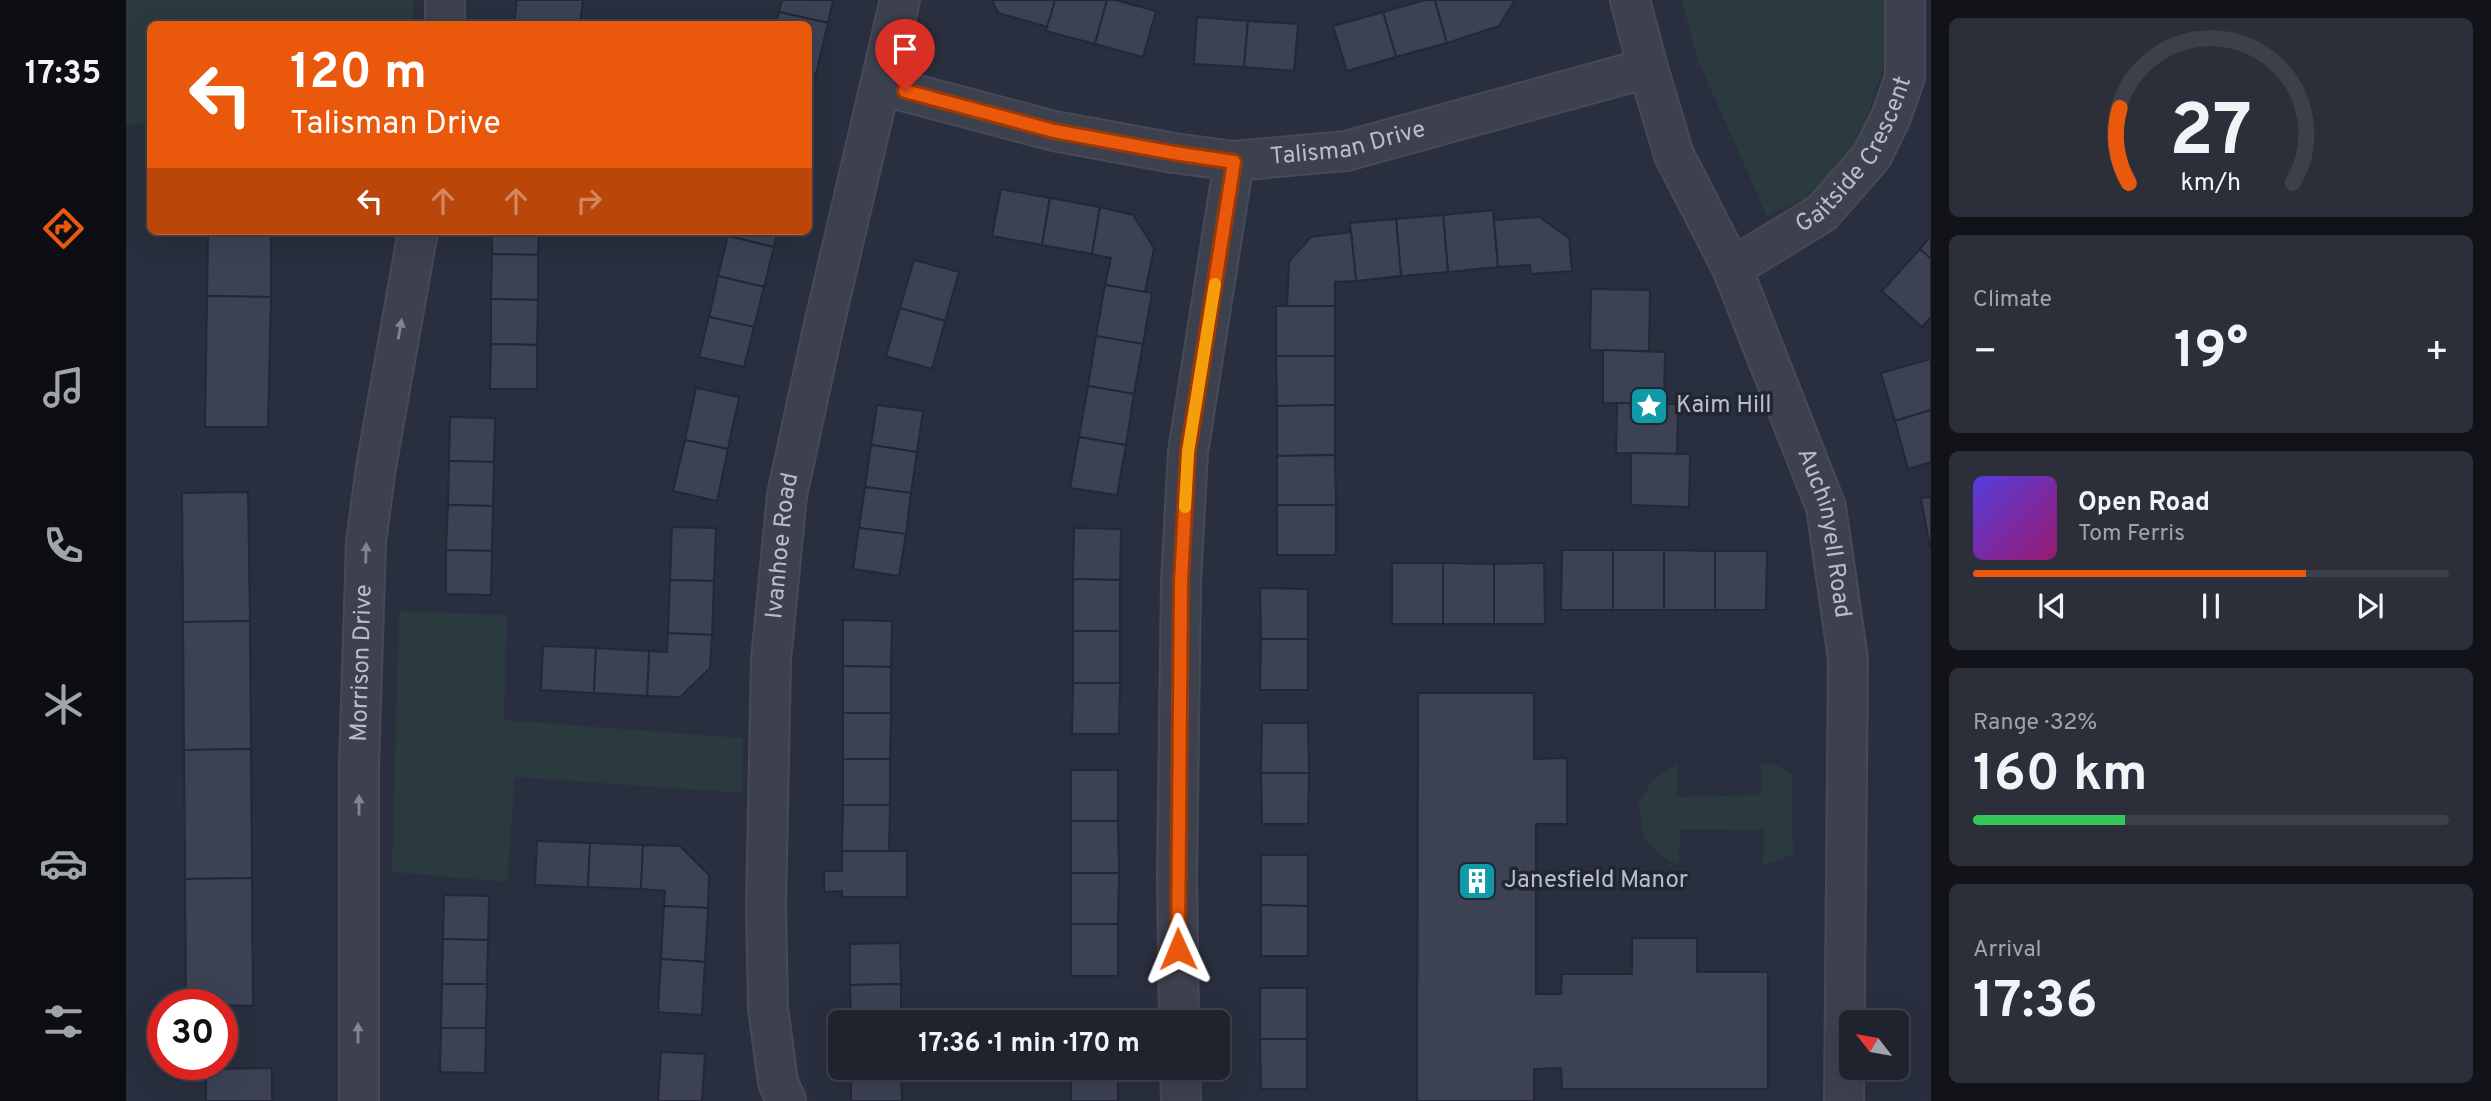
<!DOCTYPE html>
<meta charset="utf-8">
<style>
:root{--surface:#1f232e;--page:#2c2f3a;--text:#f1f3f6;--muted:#a1a4aa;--line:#3c404a;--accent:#ea580c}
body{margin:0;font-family:Overpass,sans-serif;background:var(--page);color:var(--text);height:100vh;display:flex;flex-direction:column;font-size:26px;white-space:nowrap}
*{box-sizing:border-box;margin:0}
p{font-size:23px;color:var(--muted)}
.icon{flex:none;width:38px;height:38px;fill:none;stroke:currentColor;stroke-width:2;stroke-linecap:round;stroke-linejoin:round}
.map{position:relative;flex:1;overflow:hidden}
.side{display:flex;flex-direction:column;gap:18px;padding:18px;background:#111319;width:560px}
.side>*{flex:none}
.hud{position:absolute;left:21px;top:21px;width:665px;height:214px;border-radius:10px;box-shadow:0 7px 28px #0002,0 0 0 2px var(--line);background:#ea580c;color:#fff;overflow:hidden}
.needle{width:46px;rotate:301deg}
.fabs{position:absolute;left:1713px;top:1010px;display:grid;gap:14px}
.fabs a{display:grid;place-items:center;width:70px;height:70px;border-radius:10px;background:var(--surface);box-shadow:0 7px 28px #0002,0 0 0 2px var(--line);font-size:35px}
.speed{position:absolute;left:21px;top:989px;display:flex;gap:14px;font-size:35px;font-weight:700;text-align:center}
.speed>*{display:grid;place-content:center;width:91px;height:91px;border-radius:50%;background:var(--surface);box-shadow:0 7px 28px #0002,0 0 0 2px var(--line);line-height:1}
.speed .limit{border:10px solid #d22;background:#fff;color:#111}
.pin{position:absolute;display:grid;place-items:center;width:60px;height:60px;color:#fff;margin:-72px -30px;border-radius:50% 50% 50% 0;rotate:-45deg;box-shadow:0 0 7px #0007}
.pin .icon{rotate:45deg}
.me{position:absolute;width:77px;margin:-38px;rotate:359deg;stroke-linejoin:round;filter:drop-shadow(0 0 5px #0008)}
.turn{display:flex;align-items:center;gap:24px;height:147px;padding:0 28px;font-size:32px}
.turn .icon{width:91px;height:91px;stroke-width:2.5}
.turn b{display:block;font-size:49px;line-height:60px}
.lanes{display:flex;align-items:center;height:66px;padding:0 28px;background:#0003;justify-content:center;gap:35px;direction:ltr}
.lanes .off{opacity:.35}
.big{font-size:52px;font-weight:700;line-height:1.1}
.side .tile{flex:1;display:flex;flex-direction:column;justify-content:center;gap:10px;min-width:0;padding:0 24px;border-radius:10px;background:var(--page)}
.side .dial{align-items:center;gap:0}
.dial svg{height:182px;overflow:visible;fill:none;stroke:var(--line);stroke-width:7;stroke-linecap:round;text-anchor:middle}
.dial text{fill:var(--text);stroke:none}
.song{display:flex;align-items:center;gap:21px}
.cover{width:84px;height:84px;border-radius:10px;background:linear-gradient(135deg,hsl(250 70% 55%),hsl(320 70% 35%))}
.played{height:7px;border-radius:4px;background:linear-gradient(90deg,var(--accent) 70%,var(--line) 70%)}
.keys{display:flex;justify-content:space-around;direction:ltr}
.heat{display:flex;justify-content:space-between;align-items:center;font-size:38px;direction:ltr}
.charge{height:10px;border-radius:5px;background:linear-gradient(90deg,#34c759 32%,var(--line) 0)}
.trip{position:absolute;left:702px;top:1010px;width:402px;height:70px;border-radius:10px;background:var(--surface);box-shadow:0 7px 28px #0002,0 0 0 2px var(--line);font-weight:700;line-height:70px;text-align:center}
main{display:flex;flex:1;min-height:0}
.dock{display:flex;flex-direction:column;width:126px;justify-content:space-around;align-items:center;background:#0c0e12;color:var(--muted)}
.dock .icon{width:49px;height:49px}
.dock .current{color:var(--accent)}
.dock b{font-size:32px;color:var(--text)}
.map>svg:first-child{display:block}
</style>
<main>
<nav class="dock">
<b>17:35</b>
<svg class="icon current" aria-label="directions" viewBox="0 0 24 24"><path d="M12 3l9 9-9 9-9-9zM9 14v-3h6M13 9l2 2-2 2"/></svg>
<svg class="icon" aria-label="music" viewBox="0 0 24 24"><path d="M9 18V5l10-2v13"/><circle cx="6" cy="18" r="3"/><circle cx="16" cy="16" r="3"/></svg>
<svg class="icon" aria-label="phone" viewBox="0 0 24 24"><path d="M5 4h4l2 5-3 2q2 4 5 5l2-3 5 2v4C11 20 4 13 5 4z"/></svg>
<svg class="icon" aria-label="climate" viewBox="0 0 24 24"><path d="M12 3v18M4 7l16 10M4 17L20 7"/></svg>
<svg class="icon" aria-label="car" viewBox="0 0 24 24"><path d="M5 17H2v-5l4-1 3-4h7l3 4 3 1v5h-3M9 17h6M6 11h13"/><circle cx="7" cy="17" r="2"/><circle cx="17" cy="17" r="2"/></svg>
<svg class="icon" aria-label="filters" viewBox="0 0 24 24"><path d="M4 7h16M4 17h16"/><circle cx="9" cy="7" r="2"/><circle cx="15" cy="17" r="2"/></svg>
</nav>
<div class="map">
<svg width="1805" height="1101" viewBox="0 0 1805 1101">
<rect width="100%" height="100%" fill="#292f3e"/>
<g fill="#2b3a3f">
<path d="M0,0H288L287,24H24V125L0,124Z"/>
<path d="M1556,0H1759L1760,60L1734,139L1685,196L1641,216L1571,58Z"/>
<path d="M273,611L381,615L378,720L616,738V793L389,777L381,882L266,872Z"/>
<path d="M1635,763L1648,764L1666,774L1667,855L1637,866L1638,830L1554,829L1553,865L1535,857L1518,838L1512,805L1527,779L1551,764V797L1635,795Z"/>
</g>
<g fill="#3c4254" stroke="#242835" stroke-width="2">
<path d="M391,0H457L454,24H388Z"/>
<path d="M656,0H707L702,23L653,12Z"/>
<path d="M866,0H929L922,27L872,13Z"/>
<path d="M929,0H981L969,44L920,31Z"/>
<path d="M981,0H989L1030,11L1017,57L969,44Z"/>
<path d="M1299,0H1309L1321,43L1270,57L1257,12Z"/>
<path d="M1309,0H1389L1373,26L1321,43Z"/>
<path d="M653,12L702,23L690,74L682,72V24H650Z"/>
<path d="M1257,12L1270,57L1221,71L1207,26Z"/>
<path d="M1071,17L1122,21L1118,67L1068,64Z"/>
<path d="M1122,21L1172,24L1168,71L1118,67Z"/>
<path d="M682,72L690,74L682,106Z"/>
<path d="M875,189L924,198L916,245L866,236Z"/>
<path d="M924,198L974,207L966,254L916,245Z"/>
<path d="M974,207L1007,215L1028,248L1019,292L979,285L985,258L966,254Z"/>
<path d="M1367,210L1372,267L1322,272L1317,215Z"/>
<path d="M1317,215L1322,272L1275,276L1270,219Z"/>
<path d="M1413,217L1443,238L1446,271L1405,274L1404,265L1372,267L1368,220Z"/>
<path d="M1270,219L1275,276L1230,281L1224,223Z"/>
<path d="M82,231H145V297L81,296Z"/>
<path d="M366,231H413L412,255L366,254Z"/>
<path d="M603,231H651L648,247L602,236Z"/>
<path d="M1225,232L1230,281L1209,282V306H1161L1163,261L1185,237Z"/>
<path d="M602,236L648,247L638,287L592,276Z"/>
<path d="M1805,236V259L1794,249Z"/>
<path d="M1794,249L1805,259V317L1796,327L1756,291Z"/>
<path d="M366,254L412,255V300L365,299Z"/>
<path d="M788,260L833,272L819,321L774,308Z"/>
<path d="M592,276L638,287L628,327L583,317Z"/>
<path d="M979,285L1026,293L1017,344L970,336Z"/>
<path d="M1465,289L1524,290L1523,351L1464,350Z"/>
<path d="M81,296L145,297L142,427H79Z"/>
<path d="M365,299L412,300L411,345L365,344Z"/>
<rect x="1150" y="306" width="59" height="50"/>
<path d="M774,308L819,321L806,369L760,356Z"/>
<path d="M583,317L628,327L618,367L573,357Z"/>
<path d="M970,336L1017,344L1008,394L962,386Z"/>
<path d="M365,344L411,345V389H364Z"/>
<path d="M1477,350L1539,352L1538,404L1477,403Z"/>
<path d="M1150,356H1209V405L1151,406Z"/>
<path d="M1805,359V410L1769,421L1755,373Z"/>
<path d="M962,386L1008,394L1000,445L953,437Z"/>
<path d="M570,388L613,397L602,449L559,440Z"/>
<path d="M1491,403L1552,404L1551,454L1490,453Z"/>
<path d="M751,405L797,411L791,452L745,445Z"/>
<path d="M1209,405V455L1151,456V406Z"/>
<path d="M1805,410V462L1782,469L1769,421Z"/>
<path d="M324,417L369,418L368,462L323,461Z"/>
<path d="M953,437L1000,445L991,495L944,488Z"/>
<path d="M559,440L602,449L591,501L547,491Z"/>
<path d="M745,445L791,452L785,493L739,487Z"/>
<path d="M1505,453L1564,454L1563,507L1505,505Z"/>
<path d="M1209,455L1210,505H1151V456Z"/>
<path d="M323,461L368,462L367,506L322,505Z"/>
<path d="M739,487L785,493L780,534L733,528Z"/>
<path d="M122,492L124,621L57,622L56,493Z"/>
<path d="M1805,497V547L1804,548L1795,498Z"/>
<path d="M322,505L367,506L366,551L320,550Z"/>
<rect x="1151" y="505" width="59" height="50"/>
<path d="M546,527L590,528L588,581L544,580Z"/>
<path d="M733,528L780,534L773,576L727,569Z"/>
<path d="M948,528L995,529L994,580L947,579Z"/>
<path d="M320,550L366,551L365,595L320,594Z"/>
<path d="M1436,550H1487V610H1435Z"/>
<rect x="1487" y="550" width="51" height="60"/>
<path d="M1538,550L1589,551V610H1538Z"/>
<path d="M1589,551H1641L1640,610H1589Z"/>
<rect x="1266" y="563" width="51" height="61"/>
<path d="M1317,563L1368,564V624H1317Z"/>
<path d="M1418,563L1419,624H1368V564Z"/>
<path d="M947,579L994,580V631H947Z"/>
<path d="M544,580L588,581L586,635L542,633Z"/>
<path d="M1134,588L1182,589V639H1135Z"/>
<path d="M717,620L766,621L765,667L717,666Z"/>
<path d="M124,621L125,749L58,750L57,622Z"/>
<rect x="947" y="631" width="47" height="52"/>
<path d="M542,633L586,635L584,668L554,697L521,696L523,651L541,652Z"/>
<path d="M1135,639H1182V690H1134Z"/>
<path d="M417,646L470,648L468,693L415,690Z"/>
<path d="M470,648L523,651L521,696L468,693Z"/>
<path d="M717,666L765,667V713H717Z"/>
<path d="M947,683H994L993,734H946Z"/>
<path d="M1292,693H1408V759L1441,758V824H1410V994H1435L1436,974H1506V938H1571V972H1642V1089H1436L1435,1068L1408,1069V1101H1291Z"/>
<path d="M717,713H765L764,759H717Z"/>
<path d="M1136,723H1182L1183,773H1135Z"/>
<path d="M125,749L126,878L59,879L58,750Z"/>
<rect x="717" y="759" width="47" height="46"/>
<rect x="945" y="770" width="47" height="51"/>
<path d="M1135,773H1183L1182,824H1136Z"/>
<path d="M717,805H764L763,851H716Z"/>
<path d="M945,821H992L993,873H945Z"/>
<path d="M411,841L464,843L462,887L409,885Z"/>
<path d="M464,843L517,845L515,889L462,887Z"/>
<path d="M517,845L554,846L583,875L582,908L538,906L539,891L515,889Z"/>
<path d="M716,851H781V897H716V891L698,892V871H716Z"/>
<path d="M1135,855H1182V906L1135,905Z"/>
<path d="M945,873H993L992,924H945Z"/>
<path d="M126,878L127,1006L60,1004L59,879Z"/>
<path d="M318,895L363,896L362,940L317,939Z"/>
<path d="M1135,905L1182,906V956H1135Z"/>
<path d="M538,906L582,908L579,962L535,959Z"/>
<rect x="945" y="924" width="47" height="52"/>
<path d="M317,939L362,940L361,984H316Z"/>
<path d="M774,943L775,984L724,985V944Z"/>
<path d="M535,959L579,962L576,1015L532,1012Z"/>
<path d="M316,984H361L360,1028H315Z"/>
<path d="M775,984V1022H725L724,985Z"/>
<rect x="1134" y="988" width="47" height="51"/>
<rect x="945" y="1010" width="47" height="12"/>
<path d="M315,1028H360L359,1073L314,1072Z"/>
<path d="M1134,1039H1181V1089H1135Z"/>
<path d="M535,1052L579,1054L576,1101H532Z"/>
<path d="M146,1068V1101H80V1069Z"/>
<path d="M725,1068H775L776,1101H725Z"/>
<rect x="945" y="1068" width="47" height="33"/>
</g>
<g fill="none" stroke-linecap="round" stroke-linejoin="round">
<g stroke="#464a57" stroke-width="42">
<g id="minor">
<path d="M319,24V0"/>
<path id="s1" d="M754,85L928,131L1048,153L1108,161L1220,151L1522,68"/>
<path id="s2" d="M1606,268L1696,213L1746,156L1765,117L1779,77V0"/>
<path d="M1053,1022L1051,877L1055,581L1062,452L1108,161"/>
<path d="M1054,1068L1055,1101"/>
<path id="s3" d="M233,1101V767L240,542L250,467L292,231"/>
<path id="s4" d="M660,1101L652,1082L642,1008L640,906L645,660L661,495L697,329L774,0"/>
</g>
</g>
<g stroke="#464a57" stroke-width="42">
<g id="tertiary">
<path id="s5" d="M1504,0L1522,68L1548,155L1606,268L1700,507L1722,659L1718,1101"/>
</g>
</g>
<use href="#minor" stroke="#3d414e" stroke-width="38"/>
<use href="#tertiary" stroke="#3d414e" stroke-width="38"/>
</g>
<defs><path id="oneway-solid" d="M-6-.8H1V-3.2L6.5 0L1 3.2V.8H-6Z" transform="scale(1.75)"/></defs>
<g fill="#818592">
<use href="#oneway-solid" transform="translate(274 329) rotate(-80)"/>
<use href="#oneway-solid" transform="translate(240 553) rotate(-88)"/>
<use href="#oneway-solid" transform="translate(233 805) rotate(-90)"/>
<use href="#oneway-solid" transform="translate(232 1033) rotate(-90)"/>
</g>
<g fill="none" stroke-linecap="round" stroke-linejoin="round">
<g stroke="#983908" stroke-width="18">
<path id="route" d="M779,91L928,131L1048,153L1108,162L1062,452L1055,581L1052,949"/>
</g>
<use href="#route" stroke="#ea580c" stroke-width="12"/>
<path stroke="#f59e0b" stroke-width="12" d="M1059,507L1062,452L1089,284"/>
</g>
<defs>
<g id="sight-square" transform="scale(2.0125)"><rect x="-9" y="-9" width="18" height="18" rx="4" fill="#0f9aa8" stroke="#212633"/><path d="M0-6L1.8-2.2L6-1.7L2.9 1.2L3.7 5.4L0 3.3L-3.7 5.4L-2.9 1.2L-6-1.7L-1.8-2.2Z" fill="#fff"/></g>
<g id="building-square" transform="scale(2.0125)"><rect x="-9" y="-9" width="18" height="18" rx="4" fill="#0f9aa8" stroke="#212633"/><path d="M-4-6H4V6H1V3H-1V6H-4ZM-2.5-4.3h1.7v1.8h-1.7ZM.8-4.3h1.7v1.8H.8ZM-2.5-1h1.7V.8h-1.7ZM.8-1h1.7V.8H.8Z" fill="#fff"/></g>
</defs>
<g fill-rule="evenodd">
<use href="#sight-square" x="1523" y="406"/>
<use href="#building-square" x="1351" y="881"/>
</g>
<g text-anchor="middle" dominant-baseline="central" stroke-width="7" stroke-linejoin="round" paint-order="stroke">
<g font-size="24" fill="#b9bdc9" stroke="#212633">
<text stroke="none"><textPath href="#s1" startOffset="478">Talisman Drive</textPath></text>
<text stroke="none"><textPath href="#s2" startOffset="172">Gaitside Crescent</textPath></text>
<text stroke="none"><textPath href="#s5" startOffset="570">Auchinyell Road</textPath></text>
<text stroke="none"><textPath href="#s4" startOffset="558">Ivanhoe Road</textPath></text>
<text stroke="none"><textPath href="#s3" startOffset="438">Morrison Drive</textPath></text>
</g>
<g font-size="24" fill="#b9bdc9" stroke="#212633" text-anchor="start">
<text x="1550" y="406">Kaim Hill</text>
<text x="1378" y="881">Janesfield Manor</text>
</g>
</g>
</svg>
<div class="fabs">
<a><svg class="needle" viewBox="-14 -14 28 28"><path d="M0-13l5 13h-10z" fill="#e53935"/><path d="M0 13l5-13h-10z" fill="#a1a4aa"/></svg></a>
</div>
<div class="speed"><div class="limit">30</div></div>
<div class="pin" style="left:779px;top:91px;background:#d93025"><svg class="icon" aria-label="arrive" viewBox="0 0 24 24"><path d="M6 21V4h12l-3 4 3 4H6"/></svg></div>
<svg class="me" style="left:1052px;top:949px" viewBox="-20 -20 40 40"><path d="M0-17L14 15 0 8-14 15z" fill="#ea580c" stroke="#fff" stroke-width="4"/></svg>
<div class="trip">17:36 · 1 min · 170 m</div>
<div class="hud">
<div class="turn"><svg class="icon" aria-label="left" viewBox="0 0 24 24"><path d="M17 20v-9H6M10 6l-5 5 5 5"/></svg><div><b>120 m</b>Talisman Drive</div></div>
<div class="lanes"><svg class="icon" aria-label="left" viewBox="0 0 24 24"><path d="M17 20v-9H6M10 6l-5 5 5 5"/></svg><svg class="icon off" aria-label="ahead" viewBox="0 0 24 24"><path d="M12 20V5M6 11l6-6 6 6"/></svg><svg class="icon off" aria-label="ahead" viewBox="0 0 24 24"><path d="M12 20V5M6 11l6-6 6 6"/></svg><svg class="icon off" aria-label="right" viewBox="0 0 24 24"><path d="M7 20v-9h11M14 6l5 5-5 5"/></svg></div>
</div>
</div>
<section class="side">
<div class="tile dial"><svg viewBox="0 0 100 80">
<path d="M14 69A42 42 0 1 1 86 69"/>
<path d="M14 69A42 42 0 0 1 10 36" stroke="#ea580c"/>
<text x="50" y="56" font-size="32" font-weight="700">27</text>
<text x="50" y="72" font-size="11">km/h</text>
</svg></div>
<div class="tile"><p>Climate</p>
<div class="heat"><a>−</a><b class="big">19°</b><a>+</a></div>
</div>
<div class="tile">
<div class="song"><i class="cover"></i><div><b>Open Road</b><p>Tom Ferris</p></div></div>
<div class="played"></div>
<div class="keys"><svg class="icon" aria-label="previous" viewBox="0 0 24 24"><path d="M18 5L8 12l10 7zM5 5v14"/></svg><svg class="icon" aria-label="pause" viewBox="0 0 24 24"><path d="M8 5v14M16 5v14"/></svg><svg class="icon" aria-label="next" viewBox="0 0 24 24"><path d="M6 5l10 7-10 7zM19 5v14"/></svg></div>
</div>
<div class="tile"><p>Range · 32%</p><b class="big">160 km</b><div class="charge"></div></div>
<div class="tile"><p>Arrival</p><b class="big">17:36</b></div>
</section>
</main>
